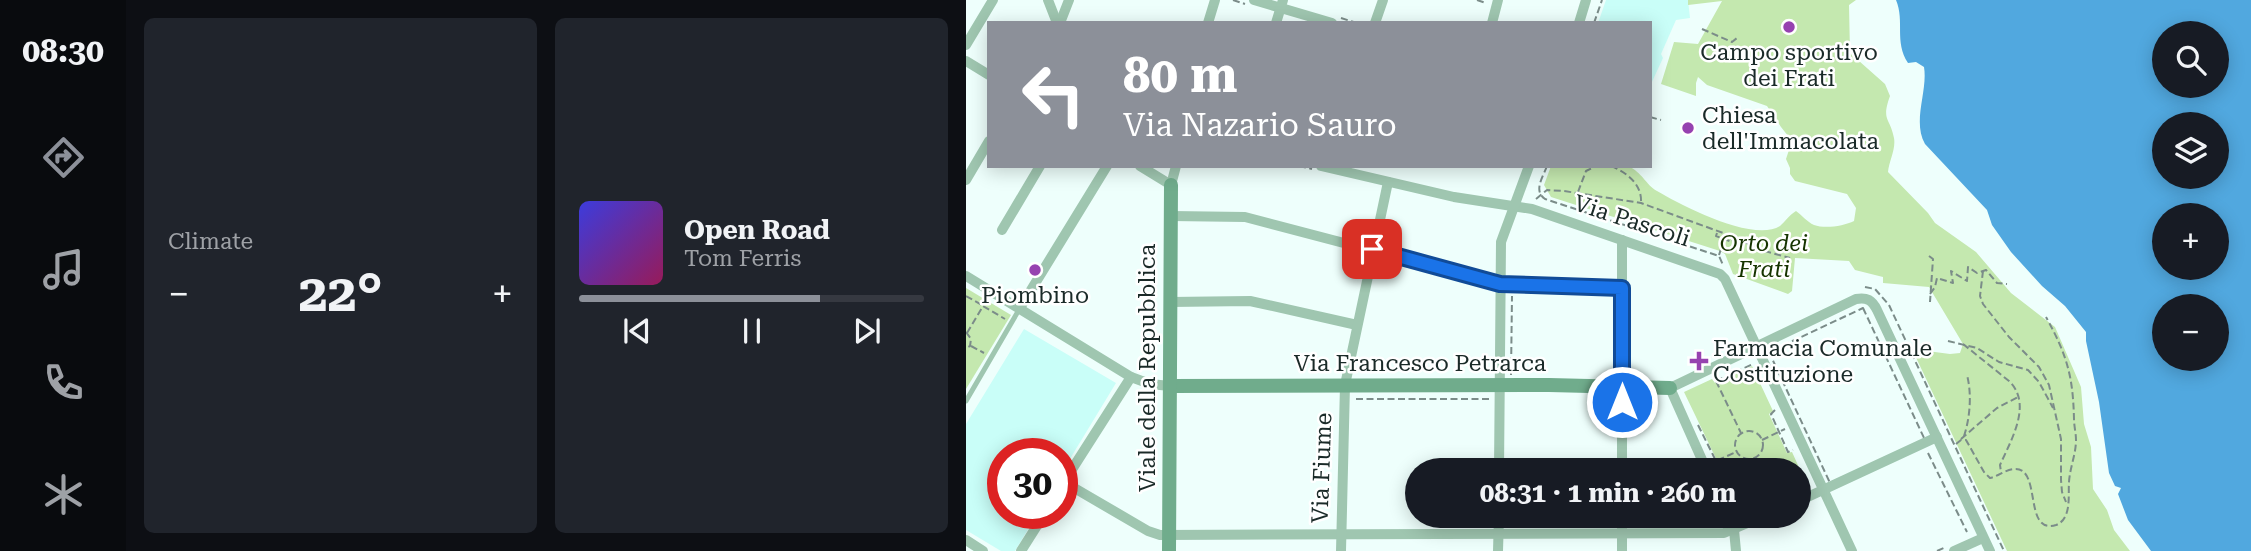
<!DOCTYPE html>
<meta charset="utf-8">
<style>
:root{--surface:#171b24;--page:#20242c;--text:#f1f3f6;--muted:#9ea1a6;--line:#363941;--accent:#8c9099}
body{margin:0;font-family:"Roboto Serif",serif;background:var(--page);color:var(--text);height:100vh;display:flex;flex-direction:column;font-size:26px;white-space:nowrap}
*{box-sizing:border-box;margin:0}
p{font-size:23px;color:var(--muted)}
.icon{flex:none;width:38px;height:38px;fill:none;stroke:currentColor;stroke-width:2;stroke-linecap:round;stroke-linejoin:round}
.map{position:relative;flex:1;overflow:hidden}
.panel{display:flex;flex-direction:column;gap:18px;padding:18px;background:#0d0f14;width:840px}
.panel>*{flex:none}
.guide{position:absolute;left:21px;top:21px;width:665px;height:147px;border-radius:0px;box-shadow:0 4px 18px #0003;background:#8c9099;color:#fff;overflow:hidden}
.tools{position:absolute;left:1186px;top:21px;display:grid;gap:14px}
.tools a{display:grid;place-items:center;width:77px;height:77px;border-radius:50%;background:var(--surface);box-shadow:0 4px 18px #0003;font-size:35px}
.speed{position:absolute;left:21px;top:438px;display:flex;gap:14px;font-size:35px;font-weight:700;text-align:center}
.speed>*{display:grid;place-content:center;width:91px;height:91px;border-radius:50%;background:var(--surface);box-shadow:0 4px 18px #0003;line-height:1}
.speed .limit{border:10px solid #d22;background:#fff;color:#111}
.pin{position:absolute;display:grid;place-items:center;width:60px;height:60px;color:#fff;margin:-30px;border-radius:14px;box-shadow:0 4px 10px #0006}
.me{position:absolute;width:77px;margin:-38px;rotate:0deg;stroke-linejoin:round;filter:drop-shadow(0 0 5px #0008)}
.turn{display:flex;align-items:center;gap:24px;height:147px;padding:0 21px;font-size:32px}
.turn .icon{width:91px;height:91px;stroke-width:2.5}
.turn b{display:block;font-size:49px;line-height:60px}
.big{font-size:52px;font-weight:700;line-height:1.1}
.panel .card{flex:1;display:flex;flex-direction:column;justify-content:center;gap:10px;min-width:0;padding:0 24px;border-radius:10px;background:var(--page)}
.song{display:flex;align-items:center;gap:21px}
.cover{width:84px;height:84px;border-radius:10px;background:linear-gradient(135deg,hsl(240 70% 55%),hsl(330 70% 35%))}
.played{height:7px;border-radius:4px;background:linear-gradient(90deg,var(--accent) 70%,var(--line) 70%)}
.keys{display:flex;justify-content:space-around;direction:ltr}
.heat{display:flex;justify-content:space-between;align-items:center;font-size:38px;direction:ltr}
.panel .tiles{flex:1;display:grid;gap:18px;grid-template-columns:repeat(2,1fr)}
.trip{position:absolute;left:439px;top:458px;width:406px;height:70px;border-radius:35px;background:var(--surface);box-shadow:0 4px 18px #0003;font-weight:700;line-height:70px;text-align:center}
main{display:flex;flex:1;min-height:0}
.tabs{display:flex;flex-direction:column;width:126px;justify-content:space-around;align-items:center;background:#090b0e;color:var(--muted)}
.tabs .icon{width:49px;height:49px}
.tabs .active{color:var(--accent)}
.tabs b{font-size:32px;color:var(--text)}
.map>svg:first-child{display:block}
</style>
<main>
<nav class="tabs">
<b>08:30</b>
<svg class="icon active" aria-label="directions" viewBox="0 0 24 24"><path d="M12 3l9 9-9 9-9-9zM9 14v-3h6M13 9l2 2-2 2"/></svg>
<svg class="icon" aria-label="music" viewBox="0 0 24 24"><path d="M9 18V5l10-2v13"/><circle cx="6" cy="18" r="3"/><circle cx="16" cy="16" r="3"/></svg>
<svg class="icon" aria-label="phone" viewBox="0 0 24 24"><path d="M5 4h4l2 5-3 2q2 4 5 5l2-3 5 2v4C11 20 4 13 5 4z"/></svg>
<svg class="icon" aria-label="climate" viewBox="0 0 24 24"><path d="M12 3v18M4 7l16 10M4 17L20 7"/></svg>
</nav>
<section class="panel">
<div class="tiles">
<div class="card"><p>Climate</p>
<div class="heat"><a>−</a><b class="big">22°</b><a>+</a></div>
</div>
<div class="card">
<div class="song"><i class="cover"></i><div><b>Open Road</b><p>Tom Ferris</p></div></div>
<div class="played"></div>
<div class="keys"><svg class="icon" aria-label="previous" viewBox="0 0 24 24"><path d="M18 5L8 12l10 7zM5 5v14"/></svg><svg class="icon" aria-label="pause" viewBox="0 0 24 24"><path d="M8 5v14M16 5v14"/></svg><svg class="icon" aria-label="next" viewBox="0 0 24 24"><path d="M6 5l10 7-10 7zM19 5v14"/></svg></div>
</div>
</div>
</section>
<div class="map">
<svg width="1285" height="551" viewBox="0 0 1285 551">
<rect width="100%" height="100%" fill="#eefffc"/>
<g fill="#c9fef8">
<path d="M640,0H722L724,18L710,20L695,54L697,58L685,84L684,23H632Z"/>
<path d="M58,329L150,383L96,472V453H37V513H72L49,551H35L0,530V424Z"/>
</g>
<g fill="#c4e8af">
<path d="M722,0H890L883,5L884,53L919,84L924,96C915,121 924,117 928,138C930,149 923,161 922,172L962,213L969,223L1010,252L1045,293L1089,327L1115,387L1118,424L1125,447L1127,489L1141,510L1148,530L1164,551H1041L946,349L984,354L994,353L997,344L963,287L917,283V277L889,270L883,261L829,258L826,291L822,294L767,274L759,254L754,251L585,197L578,185L585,166H662C677,173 679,184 691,191C715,205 787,243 814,226C819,222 823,215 830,211C836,215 841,222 848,225C859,229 878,226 888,221L890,208L881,194L829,181L824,174V168L820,159L826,141L815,127L801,106L741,85L732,77L730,83V96L695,84L708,42L732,44L756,1L722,5Z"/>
<path d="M0,288L45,315L0,389Z"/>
<path d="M786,366L807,411L803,414L821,453L826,452L841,485L833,489V471H756L718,392L746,379L749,383Z"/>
</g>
<path fill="#51a8df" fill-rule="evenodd" d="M930,0H1285V551H1185L1162,520L1152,494L1155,488L1149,486L1143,473L1133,402L1120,341V332L1099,306L1076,286L1045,252L1026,225L1021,210L959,144C946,121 962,91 958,67L950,62L942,63C928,41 939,22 930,0ZM1199,33H1251V86H1199ZM1199,124H1251V177H1199ZM1199,215H1251V268H1199ZM1199,306H1251V359H1199Z"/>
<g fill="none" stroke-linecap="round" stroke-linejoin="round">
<g stroke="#7b8c89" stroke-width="2" stroke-dasharray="7 3.5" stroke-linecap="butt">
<path d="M267,0L279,4"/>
<path d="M511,0L520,3"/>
<path d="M375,18L391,23"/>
<path d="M628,23L636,0"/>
<path d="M736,29L766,42L771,38"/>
<path d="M684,117L695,120"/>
<path d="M333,166L346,169"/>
<path d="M581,166C577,177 567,191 579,199L753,256L757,265"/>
<path d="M645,166C660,172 676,184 675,202"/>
<path d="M612,192L620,171L630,166"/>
<path d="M570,199L581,190L598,191L675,203L768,237L795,250L824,258"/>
<path d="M751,233L750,236L766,242L768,237"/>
<path d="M753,255L758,240"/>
<path d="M963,256L967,259L964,302"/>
<path d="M1017,271L1014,296L1017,304L1043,337L1073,367L1083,385L1095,439V480L1096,492L1100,502"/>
<path d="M899,287L909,289L923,305L1038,551"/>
<path d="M964,294L969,287L971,278L987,283L985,271L1001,281L1002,267L1011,273L1020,270L1031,283L1041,284"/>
<path d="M0,296L16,305"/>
<path d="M897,308L959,440L864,483L803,352Z"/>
<path d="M0,332L5,339L4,346L0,348"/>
<path d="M1,333L17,306L39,319"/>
<path d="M982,341L1011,348L1033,362L1062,370L1073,382L1087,408"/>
<path d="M997,344L1043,381C1067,404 1045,440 1034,465L1035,472"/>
<path d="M5,346L18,353"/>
<path d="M545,375L546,296"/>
<path d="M750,381L787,364"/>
<path d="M750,381L775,433"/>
<path d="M390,399H525"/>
<path d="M809,410L805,414L822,452L827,450"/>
<path d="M732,425L750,461L770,452"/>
<circle cx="783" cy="445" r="14"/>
<path d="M998,436C1004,418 1006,394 1001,375"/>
<path d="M995,439L1031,408L1052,397"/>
<path d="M796,440L819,429"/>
<path d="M990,444L995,440H1000L1018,472L1024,478C1033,476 1040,469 1049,469C1076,468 1057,535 1090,525C1106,519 1102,495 1103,482C1104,467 1110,454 1110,440C1110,433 1108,426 1108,419C1107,376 1101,355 1080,317"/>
<path d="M962,453L1001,532"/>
<path d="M786,459L792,471"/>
<path d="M750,462L754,471"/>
<path d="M971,551L980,547"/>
</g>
<path stroke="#9fc6b0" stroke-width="5" d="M0,401L54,308"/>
<g stroke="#9fc6b0" stroke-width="10">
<path d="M82,0L91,23"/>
<path d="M288,0L366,23"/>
<path d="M94,23L103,0"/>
<path d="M242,23L249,0"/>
<path d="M310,23L317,0"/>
<path d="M409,23L417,0"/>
<path d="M526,23L532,0"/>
<path d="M613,23L620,0"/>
<path d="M0,45L27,0"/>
<path d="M0,61L23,75"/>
<path d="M174,166L205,185"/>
<path d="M355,166L488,197L566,209L754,274L759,279L886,551"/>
<path d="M0,180L23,141"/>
<path d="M205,185L210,166"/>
<path d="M205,216L279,217L534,284L656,288"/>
<path d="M36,230L74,166"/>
<path d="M656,240V471"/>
<path d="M0,276L165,377L184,384L204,386"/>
<path d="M204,302L284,301L391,325"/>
<path d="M54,308L141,166"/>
<path d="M533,471L535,242L563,166"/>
<path d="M741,471L704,388L890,299C901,297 906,300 911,310L1024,551"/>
<path d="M98,482L182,531L194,535L758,533L798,516"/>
<path d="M96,485L165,377"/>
<path d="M833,501L971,437"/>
<path d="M656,516V551"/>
<path d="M762,516L768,530L770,551"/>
<path d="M0,540L17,551"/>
<path d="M55,551L79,513"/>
<path d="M375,551L379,385L422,182"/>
<path d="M532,551L533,516"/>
<path d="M988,551L1017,538"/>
</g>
<g stroke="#70ac8c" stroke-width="14">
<path d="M204,386L583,385L704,388"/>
<path d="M203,551L205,185"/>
</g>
</g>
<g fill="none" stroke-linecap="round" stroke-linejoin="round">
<g stroke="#114b97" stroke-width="18">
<path id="route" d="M406,249L534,284L656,288V402"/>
</g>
<use href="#route" stroke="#1a73e8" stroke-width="12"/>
</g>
<g fill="#9642b0" stroke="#fff" stroke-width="2.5">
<circle cx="823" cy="27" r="7"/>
<circle cx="722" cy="128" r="7"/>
<circle cx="69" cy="270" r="7"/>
<path d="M729.5 350.5h7v7h7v7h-7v7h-7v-7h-7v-7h7z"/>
</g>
<g text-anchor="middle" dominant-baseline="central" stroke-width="5" stroke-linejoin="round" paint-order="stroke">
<g font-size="23" fill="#1a2a28" stroke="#fff">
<text x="823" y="52">Campo sportivo<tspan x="823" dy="26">dei Frati</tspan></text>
<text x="736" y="115" text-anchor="start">Chiesa<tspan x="736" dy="26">dell'Immacolata</tspan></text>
<text x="69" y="295">Piombino</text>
<text x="747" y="348" text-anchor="start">Farmacia Comunale<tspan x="747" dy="26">Costituzione</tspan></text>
</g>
<g font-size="23" fill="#1a2a28" stroke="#fff">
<text transform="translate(666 221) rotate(18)">Via Pascoli</text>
<text x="454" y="363">Via Francesco Petrarca</text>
<text transform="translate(181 368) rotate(-90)">Viale della Repubblica</text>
<text transform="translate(356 468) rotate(-88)">Via Fiume</text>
</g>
<g font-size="23" font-style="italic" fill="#163400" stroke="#fff">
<text x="798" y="243">Orto dei<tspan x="798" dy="26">Frati</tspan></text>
</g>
</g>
</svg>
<div class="tools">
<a><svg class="icon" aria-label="search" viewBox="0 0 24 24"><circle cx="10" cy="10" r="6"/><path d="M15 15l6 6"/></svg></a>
<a><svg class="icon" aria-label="layers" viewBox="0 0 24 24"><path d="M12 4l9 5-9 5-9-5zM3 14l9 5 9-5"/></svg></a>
<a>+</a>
<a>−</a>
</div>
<div class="speed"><div class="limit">30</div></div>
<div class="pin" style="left:406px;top:249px;background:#d93025"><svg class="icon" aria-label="arrive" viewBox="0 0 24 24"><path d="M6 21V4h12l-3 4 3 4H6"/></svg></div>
<svg class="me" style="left:656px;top:402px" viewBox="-20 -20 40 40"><circle r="17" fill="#1a73e8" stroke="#fff" stroke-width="3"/><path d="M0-11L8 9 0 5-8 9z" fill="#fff"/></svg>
<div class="trip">08:31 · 1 min · 260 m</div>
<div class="guide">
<div class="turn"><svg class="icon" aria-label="left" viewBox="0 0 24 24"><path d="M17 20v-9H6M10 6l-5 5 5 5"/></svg><div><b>80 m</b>Via Nazario Sauro</div></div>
</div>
</div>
</main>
